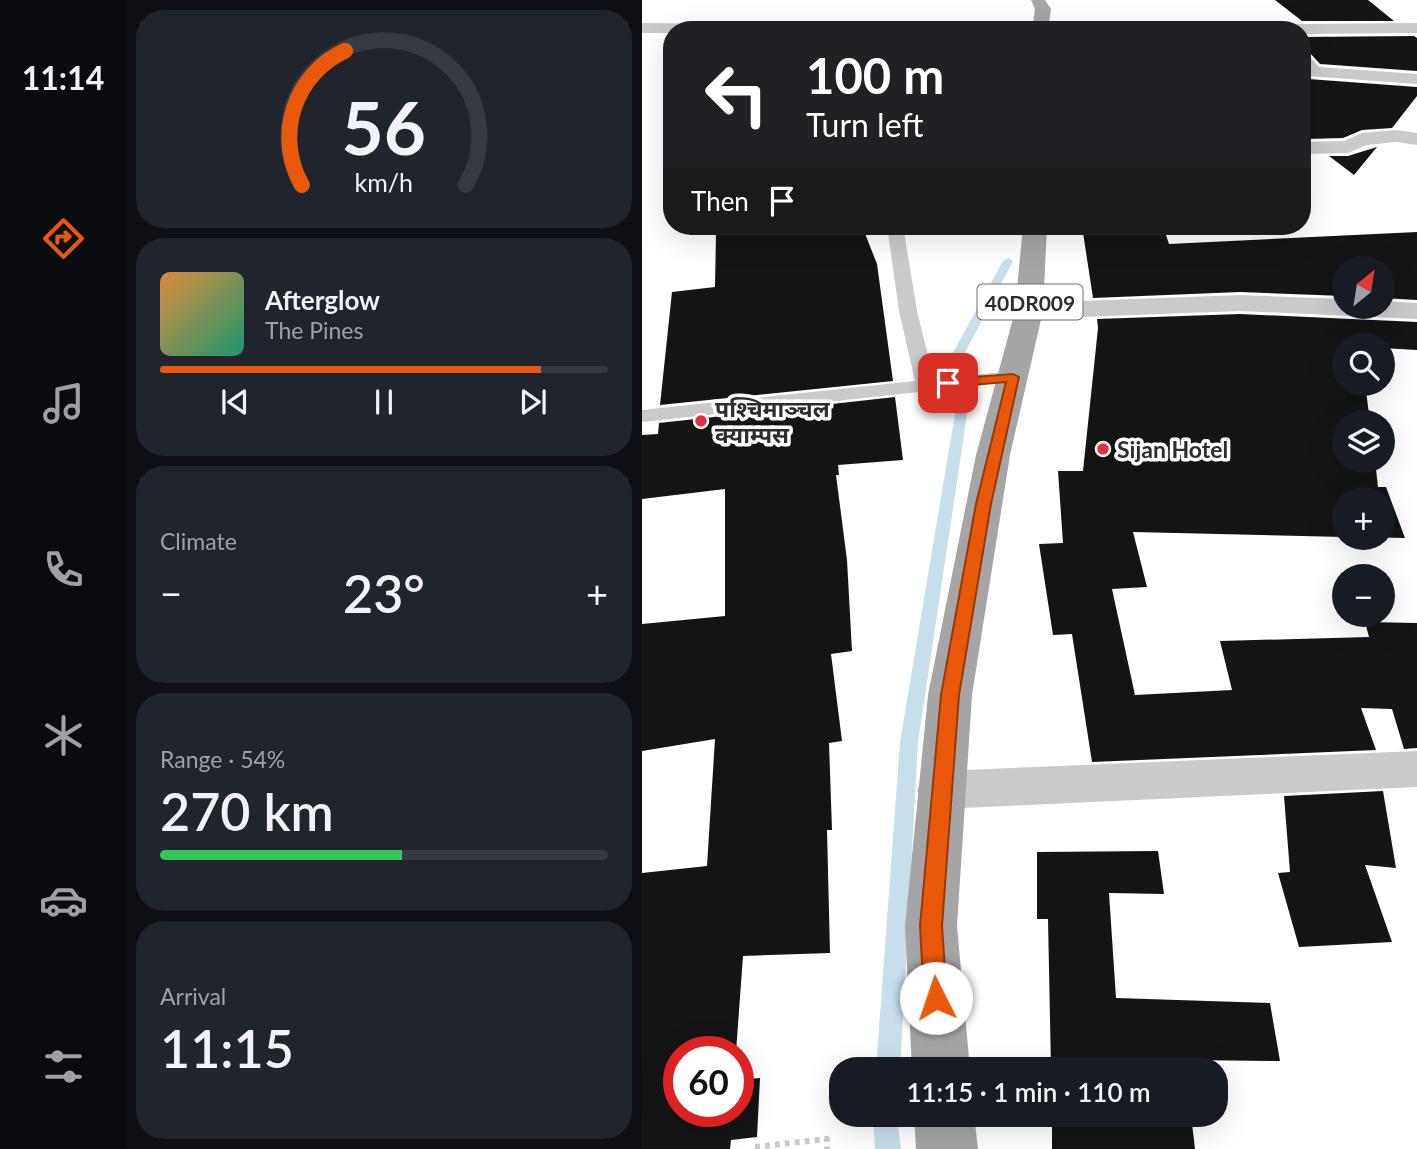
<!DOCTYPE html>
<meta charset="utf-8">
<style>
:root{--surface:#171b24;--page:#20242c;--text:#f1f3f6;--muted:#9ea1a6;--line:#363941;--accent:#ea580c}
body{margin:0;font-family:Lato,"Noto Sans Devanagari",sans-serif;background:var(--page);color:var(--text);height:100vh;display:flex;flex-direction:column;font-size:26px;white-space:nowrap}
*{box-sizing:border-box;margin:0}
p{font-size:23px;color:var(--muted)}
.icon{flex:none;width:38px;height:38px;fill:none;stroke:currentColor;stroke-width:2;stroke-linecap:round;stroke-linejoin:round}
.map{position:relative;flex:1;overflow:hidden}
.sheet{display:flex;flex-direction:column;gap:10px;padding:10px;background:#0d0f14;width:516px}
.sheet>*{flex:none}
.hud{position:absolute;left:21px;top:21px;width:648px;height:214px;border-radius:28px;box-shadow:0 7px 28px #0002;background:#202124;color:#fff;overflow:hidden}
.needle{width:46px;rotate:30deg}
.buttons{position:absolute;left:690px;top:256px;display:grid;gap:14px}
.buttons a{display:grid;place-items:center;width:63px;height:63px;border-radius:50%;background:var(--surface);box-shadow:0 7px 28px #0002;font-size:35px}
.speed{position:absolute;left:21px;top:1036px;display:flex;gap:14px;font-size:35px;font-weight:700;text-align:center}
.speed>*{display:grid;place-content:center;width:91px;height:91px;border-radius:50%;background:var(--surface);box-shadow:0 7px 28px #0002;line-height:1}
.speed .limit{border:10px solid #d22;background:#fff;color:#111}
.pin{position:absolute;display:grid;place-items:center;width:60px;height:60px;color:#fff;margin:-30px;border-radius:14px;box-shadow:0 4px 10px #0006}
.me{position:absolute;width:77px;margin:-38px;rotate:356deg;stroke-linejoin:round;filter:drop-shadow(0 0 5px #0008)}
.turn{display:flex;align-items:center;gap:24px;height:147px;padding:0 28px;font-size:32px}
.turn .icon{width:91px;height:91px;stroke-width:2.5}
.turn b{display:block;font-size:49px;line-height:60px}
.then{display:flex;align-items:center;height:66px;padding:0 28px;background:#0003;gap:14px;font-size:26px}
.big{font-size:52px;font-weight:600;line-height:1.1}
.sheet .tile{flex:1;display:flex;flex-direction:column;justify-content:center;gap:10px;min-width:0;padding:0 24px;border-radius:28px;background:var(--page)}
.sheet .dial{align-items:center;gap:0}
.dial svg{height:182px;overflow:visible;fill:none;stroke:var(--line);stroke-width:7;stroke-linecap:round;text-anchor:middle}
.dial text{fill:var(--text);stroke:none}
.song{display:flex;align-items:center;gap:21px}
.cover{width:84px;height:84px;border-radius:10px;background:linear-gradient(135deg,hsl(30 70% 55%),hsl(160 70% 35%))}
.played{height:7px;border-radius:4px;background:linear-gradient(90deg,var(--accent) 85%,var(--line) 85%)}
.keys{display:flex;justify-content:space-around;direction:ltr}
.heat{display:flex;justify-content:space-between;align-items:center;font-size:38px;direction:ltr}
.charge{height:10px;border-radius:5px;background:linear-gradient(90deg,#34c759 54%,var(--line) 0)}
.trip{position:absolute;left:187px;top:1057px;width:399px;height:70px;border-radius:28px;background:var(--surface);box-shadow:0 7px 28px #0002;font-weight:600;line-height:70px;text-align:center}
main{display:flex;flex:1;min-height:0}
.tabs{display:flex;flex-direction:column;width:126px;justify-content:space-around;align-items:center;background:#090b0e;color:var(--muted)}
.tabs .icon{width:49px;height:49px}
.tabs .active{color:var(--accent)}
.tabs b{font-size:32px;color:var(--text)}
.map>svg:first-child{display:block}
</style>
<main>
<nav class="tabs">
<b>11:14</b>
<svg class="icon active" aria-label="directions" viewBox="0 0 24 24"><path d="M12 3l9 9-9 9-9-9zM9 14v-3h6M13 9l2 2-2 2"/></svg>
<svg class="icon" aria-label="music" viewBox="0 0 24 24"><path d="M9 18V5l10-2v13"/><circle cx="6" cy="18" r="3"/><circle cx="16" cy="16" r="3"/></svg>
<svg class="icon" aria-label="phone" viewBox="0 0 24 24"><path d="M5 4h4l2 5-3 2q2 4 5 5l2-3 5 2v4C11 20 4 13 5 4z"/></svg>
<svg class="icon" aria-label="climate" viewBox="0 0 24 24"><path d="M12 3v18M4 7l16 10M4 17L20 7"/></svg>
<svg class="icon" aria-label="car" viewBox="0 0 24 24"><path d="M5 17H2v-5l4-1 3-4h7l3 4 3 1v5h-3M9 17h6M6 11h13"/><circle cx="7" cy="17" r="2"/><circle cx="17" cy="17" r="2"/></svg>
<svg class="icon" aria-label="filters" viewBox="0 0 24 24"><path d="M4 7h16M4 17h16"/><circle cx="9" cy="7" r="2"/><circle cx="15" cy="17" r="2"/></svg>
</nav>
<section class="sheet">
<div class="tile dial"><svg viewBox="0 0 100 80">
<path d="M14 69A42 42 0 1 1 86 69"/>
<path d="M14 69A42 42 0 0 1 33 10" stroke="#ea580c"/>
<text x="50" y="56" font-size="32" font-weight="700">56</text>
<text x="50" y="72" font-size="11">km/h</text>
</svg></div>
<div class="tile">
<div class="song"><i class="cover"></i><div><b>Afterglow</b><p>The Pines</p></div></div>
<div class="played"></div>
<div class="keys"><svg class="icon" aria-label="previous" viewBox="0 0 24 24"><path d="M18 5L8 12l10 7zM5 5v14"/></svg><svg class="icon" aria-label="pause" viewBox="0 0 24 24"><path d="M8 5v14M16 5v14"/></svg><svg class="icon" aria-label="next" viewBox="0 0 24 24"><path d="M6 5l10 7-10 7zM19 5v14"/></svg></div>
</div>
<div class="tile"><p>Climate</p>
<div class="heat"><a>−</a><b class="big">23°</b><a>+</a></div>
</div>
<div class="tile"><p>Range · 54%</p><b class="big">270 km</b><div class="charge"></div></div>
<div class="tile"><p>Arrival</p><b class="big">11:15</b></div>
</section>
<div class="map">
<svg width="775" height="1149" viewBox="0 0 775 1149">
<rect width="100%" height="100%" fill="#fff"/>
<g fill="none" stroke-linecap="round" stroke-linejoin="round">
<g fill="#c7deeb" fill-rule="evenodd">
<path d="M366,258L371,261L318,362L326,396V408L276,742L258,1069H234L258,742L314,408V396L306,362L361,261Z"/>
<path d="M231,1115H255L259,1149H233Z"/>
</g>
</g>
<g fill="#141414">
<path d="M633,0H726L752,21H660Z"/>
<path d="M772,36L775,38V71L678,64L668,53L660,52V37Z"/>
<path d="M660,73L666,79L775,87V96L750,128L720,130L701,138L664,139L660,136Z"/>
<path d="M735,147L712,175L687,156H706Z"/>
<path d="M190,226H220L235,264L251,381L18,405L30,292L73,287L74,232L136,227L137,231Z"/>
<path d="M440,226H498L502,232H523L527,244L775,232V300L740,298V268H702V296L598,292L451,298Z"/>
<path d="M598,314L775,322V350L740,348V345H702V383H723L728,422H702V460H733L736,487H744L763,538L718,537H740V499H702V537L491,532L505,587L470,589L493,695L590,690L578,641L727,637L723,622L775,623V748L762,749L750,709L719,708L734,750L450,762L430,634L411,635L397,544L421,543L416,471H441L456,328L455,319Z"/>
<path d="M253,397L261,460L196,465L197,475H194L205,560L210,651L189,654L200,741L187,743L190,830H185L188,953L101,956L94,1052H37V1111H96V1080L118,1078L115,1137L89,1140L88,1149H0V873L65,866L73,739L0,751V624L83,616V489L0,499V435L16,434L17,423Z"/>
<path d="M741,791L754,868L723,865L750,942L657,947L636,873L648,872L642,796Z"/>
<path d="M516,851L522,894L467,893L474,998L628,1003L638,1061L544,1060L545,1069H409L406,919H395V852Z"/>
<path d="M410,1115H549L553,1149H410Z"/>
</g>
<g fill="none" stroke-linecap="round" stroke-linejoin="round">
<path stroke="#cacaca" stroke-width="6" stroke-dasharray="5 5" stroke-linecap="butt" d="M113,1147L185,1139V1149"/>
<path fill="#cacaca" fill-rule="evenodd" d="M245,226H261L275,311L292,379L371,371L378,373L381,377L378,381L0,422V410L273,381L257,311Z"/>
<g fill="#cacaca" fill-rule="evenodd">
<path d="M0,23L204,25L212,30H30V33H0Z"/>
<path d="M775,23V33L660,34V30H539L547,25Z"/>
<path d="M660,54L666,55L677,67L775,74V84L666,76L660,69Z"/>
<path d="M754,130L775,133V145L754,142L725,145L706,153L660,154V142L702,141L720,133Z"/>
<path d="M598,295L702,299V306H740V301L775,303V319L598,311L387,319L377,317L373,311L377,305L387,303Z"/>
<path d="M775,751V787L299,809L282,803L275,790L282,777L299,771Z"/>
</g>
<g fill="#a5a5a5" fill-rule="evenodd">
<path d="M389,0H403L409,9L406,30H390L393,9Z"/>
<path d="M381,226H405L401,311L368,455L330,695L315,926L328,1069H270L263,926L286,695L334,455L373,311Z"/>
<path d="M272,1115H332L336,1149H274Z"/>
</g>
</g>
<path fill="#ea580c" stroke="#983908" stroke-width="2" d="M371,374L377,377L349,504L317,695L300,926L305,998L302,1005L294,1008L286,1005L282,998L278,926L299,695L334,504L364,382L306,387L300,383L306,379Z"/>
<g fill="#e33045" stroke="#fff" stroke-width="2.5">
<circle cx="59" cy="421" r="7"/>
<circle cx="461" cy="449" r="7"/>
</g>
<g text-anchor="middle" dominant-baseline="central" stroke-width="7" stroke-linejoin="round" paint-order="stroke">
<rect fill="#fff" stroke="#6c6c6c" stroke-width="2" x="335.5" y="284.5" width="105" height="35" rx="5"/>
<g font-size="21" font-weight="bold" fill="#2d2d2d">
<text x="388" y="302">40DR009</text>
</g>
<g font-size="23" font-weight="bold" fill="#2d2d2d" stroke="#fff" text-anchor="start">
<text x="73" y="408">पश्‍चिमाञ्‍चल<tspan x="73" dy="26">क्याम्पस</tspan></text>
<text x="475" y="449">Sijan Hotel</text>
</g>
</g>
</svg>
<div class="buttons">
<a><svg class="needle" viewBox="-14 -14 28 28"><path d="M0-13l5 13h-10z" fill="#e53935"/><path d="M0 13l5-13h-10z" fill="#9ea1a6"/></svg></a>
<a><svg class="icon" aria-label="search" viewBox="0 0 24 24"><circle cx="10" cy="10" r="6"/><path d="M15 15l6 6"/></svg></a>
<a><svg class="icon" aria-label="layers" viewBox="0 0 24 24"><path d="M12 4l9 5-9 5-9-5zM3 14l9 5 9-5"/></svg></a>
<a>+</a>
<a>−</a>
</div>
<div class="speed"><div class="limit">60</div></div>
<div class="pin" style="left:306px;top:383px;background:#d93025"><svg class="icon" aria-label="arrive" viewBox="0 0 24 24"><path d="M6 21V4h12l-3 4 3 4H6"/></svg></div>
<svg class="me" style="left:294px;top:998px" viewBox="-20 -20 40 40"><circle r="19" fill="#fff"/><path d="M0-13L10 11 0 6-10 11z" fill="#ea580c"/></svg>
<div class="trip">11:15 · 1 min · 110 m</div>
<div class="hud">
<div class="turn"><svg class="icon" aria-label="left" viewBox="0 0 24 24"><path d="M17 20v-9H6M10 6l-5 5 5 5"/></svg><div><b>100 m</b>Turn left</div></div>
<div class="then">Then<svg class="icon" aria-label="arrive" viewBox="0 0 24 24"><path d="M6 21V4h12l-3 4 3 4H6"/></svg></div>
</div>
</div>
</main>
